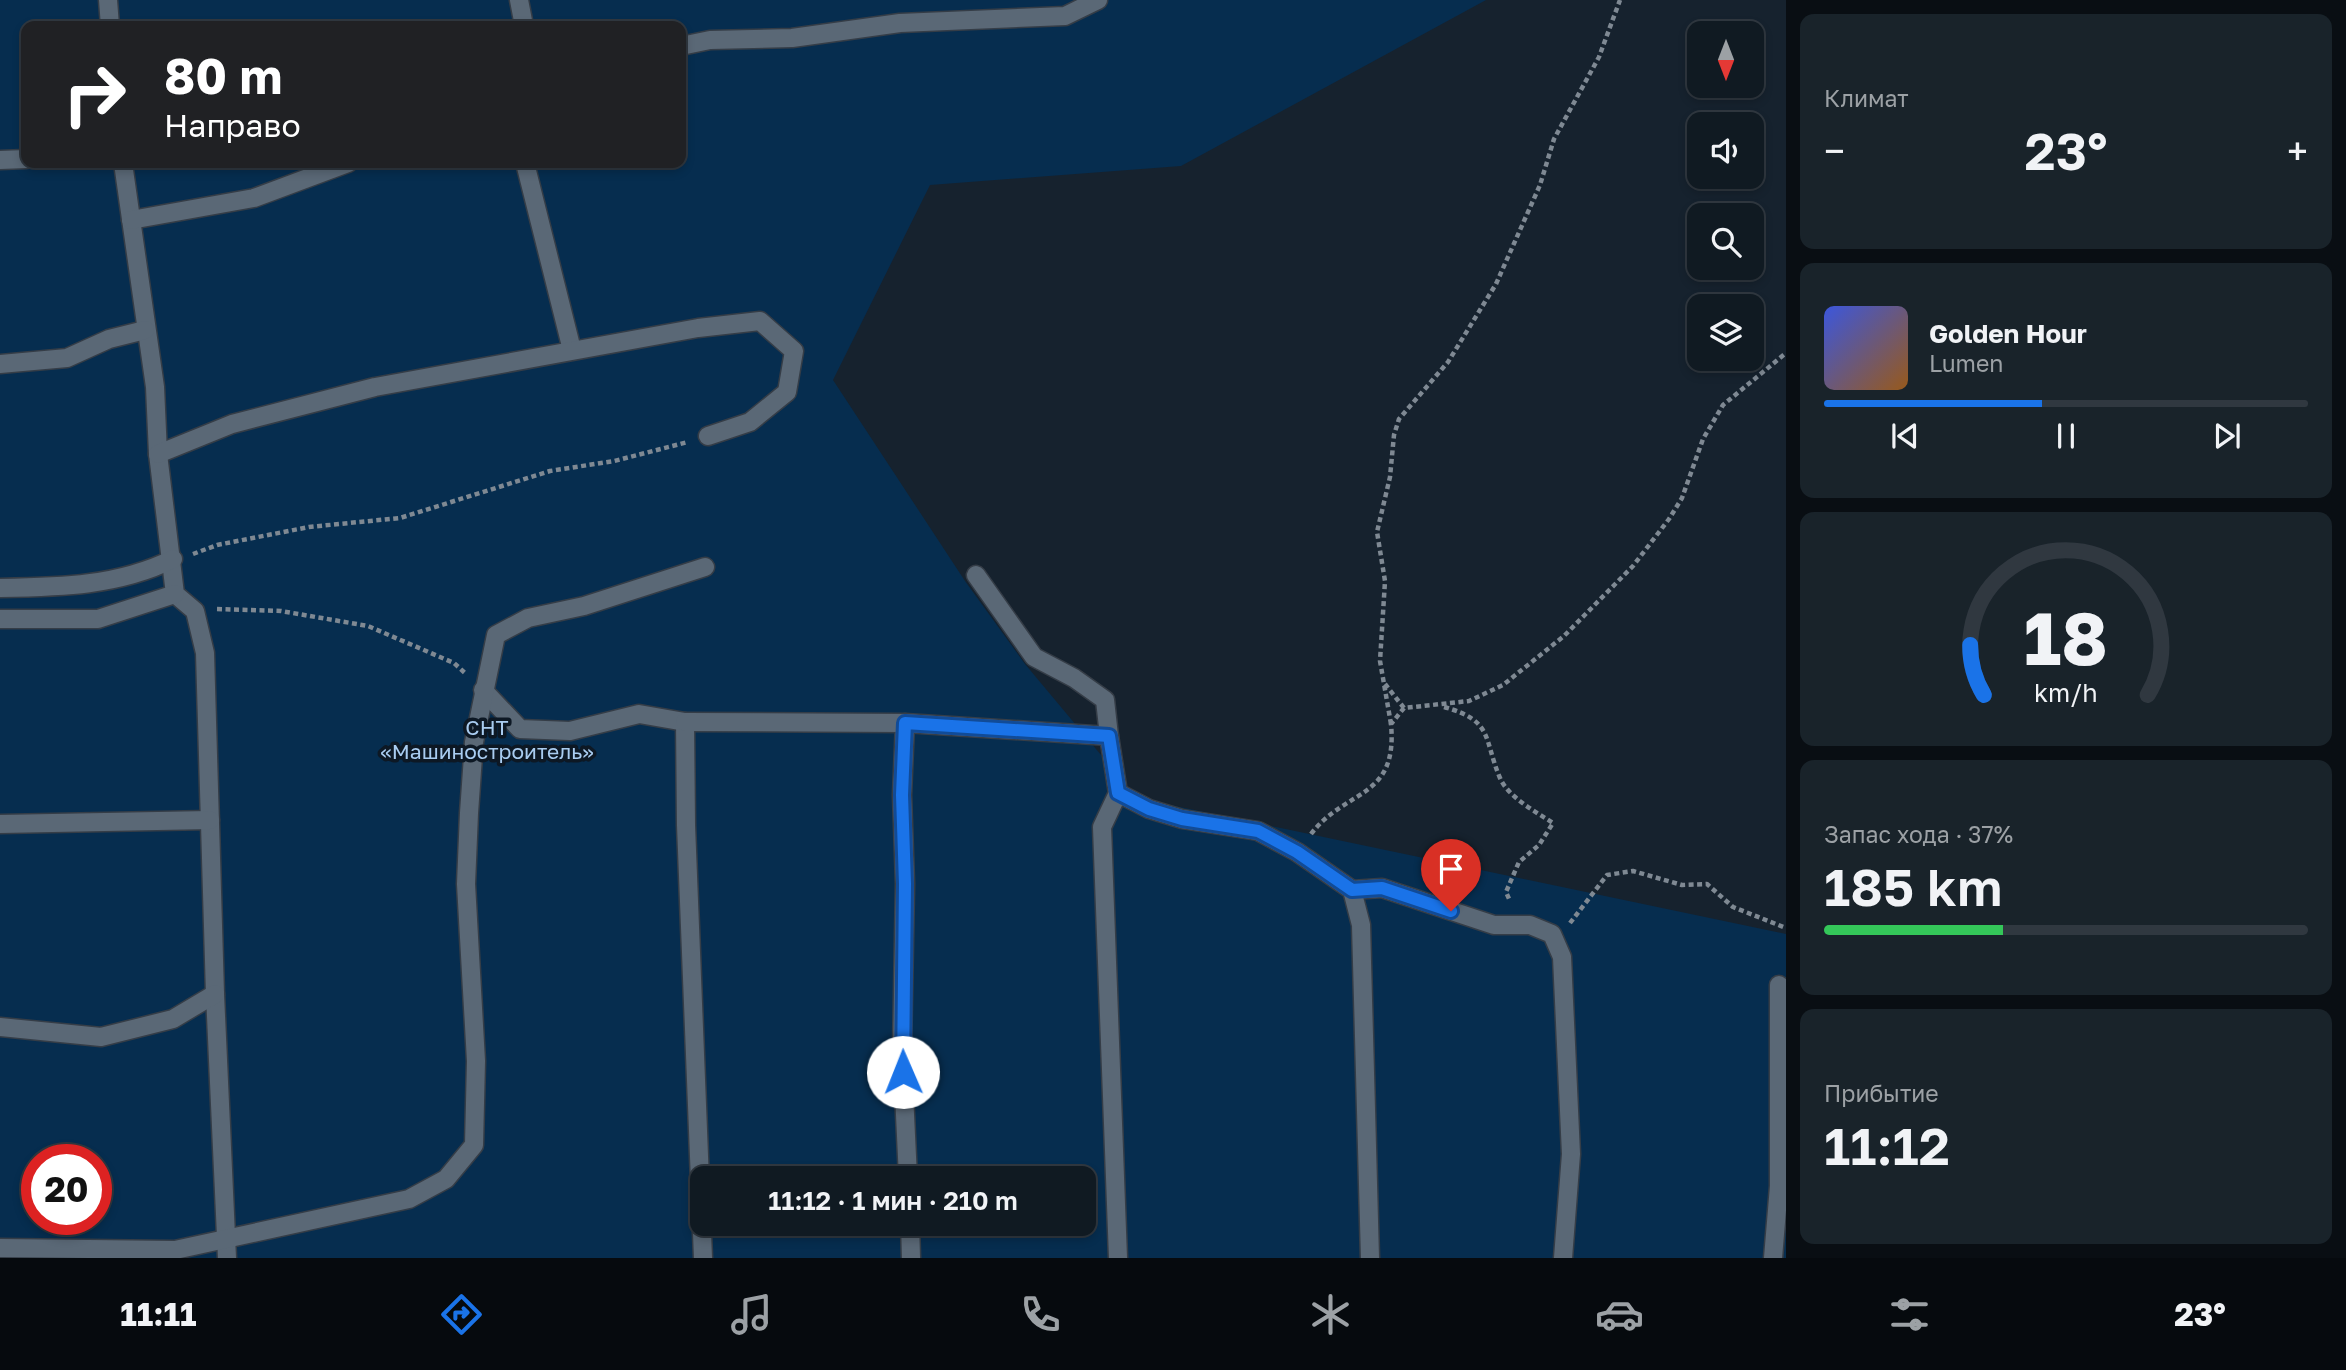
<!DOCTYPE html>
<html lang="ru">
<meta charset="utf-8">
<style>
:root{--surface:#101a22;--page:#19232a;--text:#f1f3f6;--muted:#9ca1a5;--line:#303840;--accent:#1a73e8}
body{margin:0;font-family:"Golos Text",sans-serif;background:var(--page);color:var(--text);height:100vh;display:flex;flex-direction:column;font-size:26px;white-space:nowrap}
*{box-sizing:border-box;margin:0}
p{font-size:23px;color:var(--muted)}
.icon{flex:none;width:38px;height:38px;fill:none;stroke:currentColor;stroke-width:2;stroke-linecap:round;stroke-linejoin:round}
.map{position:relative;flex:1;overflow:hidden}
.sheet{display:flex;flex-direction:column;gap:14px;padding:14px;background:#090e13;width:560px}
.sheet>*{flex:none}
.top-card{position:absolute;left:21px;top:21px;width:665px;height:147px;border-radius:14px;box-shadow:0 4px 10px #0003,0 0 0 2px var(--line);background:#202124;color:#fff;overflow:hidden}
.needle{width:46px;rotate:180deg}
.buttons{position:absolute;left:1687px;top:21px;display:grid;gap:14px}
.buttons a{display:grid;place-items:center;width:77px;height:77px;border-radius:14px;background:var(--surface);box-shadow:0 4px 10px #0003,0 0 0 2px var(--line);font-size:35px}
.speed{position:absolute;left:21px;top:1144px;display:flex;gap:14px;font-size:35px;font-weight:700;text-align:center}
.speed>*{display:grid;place-content:center;width:91px;height:91px;border-radius:50%;background:var(--surface);box-shadow:0 4px 10px #0003,0 0 0 2px var(--line);line-height:1}
.speed .limit{border:10px solid #d22;background:#fff;color:#111}
.pin{position:absolute;display:grid;place-items:center;width:60px;height:60px;color:#fff;margin:-72px -30px;border-radius:50% 50% 50% 0;rotate:-45deg;box-shadow:0 0 7px #0007}
.pin .icon{rotate:45deg}
.me{position:absolute;width:77px;margin:-38px;rotate:359deg;stroke-linejoin:round;filter:drop-shadow(0 0 5px #0008)}
.turn{display:flex;align-items:center;gap:24px;height:147px;padding:0 28px;font-size:32px}
.turn .icon{width:91px;height:91px;stroke-width:2.5}
.turn b{display:block;font-size:49px;line-height:60px}
.big{font-size:52px;font-weight:600;line-height:1.1}
.sheet .widget{flex:1;display:flex;flex-direction:column;justify-content:center;gap:10px;min-width:0;padding:0 24px;border-radius:14px;background:var(--page)}
.sheet .dial{align-items:center;gap:0}
.dial svg{height:182px;overflow:visible;fill:none;stroke:var(--line);stroke-width:7;stroke-linecap:round;text-anchor:middle}
.dial text{fill:var(--text);stroke:none}
.song{display:flex;align-items:center;gap:21px}
.cover{width:84px;height:84px;border-radius:10px;background:linear-gradient(135deg,hsl(230 70% 55%),hsl(30 70% 35%))}
.played{height:7px;border-radius:4px;background:linear-gradient(90deg,var(--accent) 45%,var(--line) 45%)}
.keys{display:flex;justify-content:space-around;direction:ltr}
.heat{display:flex;justify-content:space-between;align-items:center;font-size:38px;direction:ltr}
.charge{height:10px;border-radius:5px;background:linear-gradient(90deg,#34c759 37%,var(--line) 0)}
.trip{position:absolute;left:690px;top:1166px;width:406px;height:70px;border-radius:14px;background:var(--surface);box-shadow:0 4px 10px #0003,0 0 0 2px var(--line);font-weight:600;line-height:70px;text-align:center}
.dock{display:flex;height:112px;justify-content:space-around;align-items:center;background:#060a0e;color:var(--muted)}
.dock .icon{width:49px;height:49px}
.dock .current{color:var(--accent)}
.dock b{font-size:32px;color:var(--text)}
main{display:flex;flex:1;min-height:0}
.map>svg:first-child{display:block}
</style>
<main>
<div class="map">
<svg width="1786" height="1258" viewBox="0 0 1786 1258">
<rect width="100%" height="100%" fill="#16222e"/>
<path fill="#062d4f" fill-rule="evenodd" d="M0,0H1486L1181,166L930,185L833,380L965,581L1025,664L1137,798L1786,934V1258H0ZM26,26H681V163H26ZM37,1160H96V1220H37ZM702,1178H1083V1223H702Z"/>
<g fill="none" stroke-linecap="round" stroke-linejoin="round">
<g stroke="#353d47" stroke-width="21">
<g id="service">
<path d="M108,0L110,26"/>
<path d="M519,0L524,26"/>
<path d="M681,46L710,40L792,38L900,23L1065,16L1098,0"/>
<path d="M0,160L26,159"/>
<path d="M123,163L155,387L158,454L175,594L195,611L205,653L215,994L227,1258"/>
<path d="M525,163L572,350"/>
<path d="M131,220L254,198L348,163"/>
<path d="M0,364L67,358L109,339L145,330"/>
<path d="M158,454L232,424L375,387L698,328L760,321L794,351L787,392L750,422L708,436"/>
<path d="M976,575L1034,657L1074,678L1105,700L1109,736"/>
<path d="M0,588C61,587 118,586 173,559"/>
<path d="M0,619H98L175,594"/>
<path d="M483,690L520,729L570,731L639,714L685,722L686,825L703,1258"/>
<path d="M685,722L905,723L902,795L905,884L902,1051L908,1178"/>
<path d="M905,723L1109,736L1118,793L1102,827L1118,1258"/>
<path d="M1118,793L1149,809L1182,819L1258,831L1297,852L1352,890L1361,925L1370,1258"/>
<path d="M0,824L210,820"/>
<path d="M1352,890L1382,888L1494,925H1530L1552,934L1562,957L1571,1154L1563,1258"/>
<path d="M0,1027L101,1037L173,1019L215,994"/>
<path d="M910,1223L911,1258"/>
<path d="M0,1248L175,1250L409,1199L446,1179L474,1145L476,1061L466,884L469,813L474,742L496,635L528,618L584,606L705,567"/>
<path d="M1773,1258L1779,1186V985"/>
</g>
</g>
<g stroke="#7f8993" stroke-width="4.5" stroke-dasharray="5 3.5" stroke-linecap="butt">
<path d="M193,554L217,545L309,527L400,518L550,471L614,461L688,442"/>
<path d="M217,609L281,611L368,626L454,663L465,673"/>
<path d="M1385,684L1404,708"/>
<path d="M1444,707C1494,721 1483,738 1500,778C1508,797 1536,812 1553,823L1539,845L1519,862L1506,892L1510,901"/>
<path d="M1391,724L1380,661L1385,581L1377,532L1390,477L1394,435L1399,419L1448,362L1496,284L1540,185L1554,139L1599,57L1620,0"/>
<path d="M1311,834C1346,788 1398,800 1391,724L1404,708L1469,701L1503,685L1564,636L1633,566L1669,519L1682,498L1703,439L1723,405L1786,353"/>
<path d="M1570,923L1607,875L1633,871L1682,885L1707,884L1733,907L1786,928"/>
</g>
<use href="#service" stroke="#5a6876" stroke-width="18"/>
</g>
<g fill="none" stroke-linecap="round" stroke-linejoin="round">
<g stroke="#114b97" stroke-width="18">
<path id="route" d="M903,1072L905,884L902,795L905,723L1109,736L1118,793L1149,809L1182,819L1258,831L1297,852L1352,890L1382,888L1451,911"/>
</g>
<use href="#route" stroke="#1a73e8" stroke-width="12"/>
</g>
<g text-anchor="middle" dominant-baseline="central" stroke-width="7" stroke-linejoin="round" paint-order="stroke">
<g font-size="21" fill="#a9ccf0" stroke="#0d1824">
<text x="487" y="727">СНТ<tspan x="487" dy="24">«Машиностроитель»</tspan></text>
</g>
</g>
</svg>
<div class="buttons">
<a><svg class="needle" viewBox="-14 -14 28 28"><path d="M0-13l5 13h-10z" fill="#e53935"/><path d="M0 13l5-13h-10z" fill="#9ca1a5"/></svg></a>
<a><svg class="icon" aria-label="sound" viewBox="0 0 24 24"><path d="M4 9h4l5-4v14l-5-4H4zM17 9q2 3 0 6"/></svg></a>
<a><svg class="icon" aria-label="search" viewBox="0 0 24 24"><circle cx="10" cy="10" r="6"/><path d="M15 15l6 6"/></svg></a>
<a><svg class="icon" aria-label="layers" viewBox="0 0 24 24"><path d="M12 4l9 5-9 5-9-5zM3 14l9 5 9-5"/></svg></a>
</div>
<div class="speed"><div class="limit">20</div></div>
<div class="pin" style="left:1451px;top:911px;background:#d93025"><svg class="icon" aria-label="arrive" viewBox="0 0 24 24"><path d="M6 21V4h12l-3 4 3 4H6"/></svg></div>
<svg class="me" style="left:903px;top:1072px" viewBox="-20 -20 40 40"><circle r="19" fill="#fff"/><path d="M0-13L10 11 0 6-10 11z" fill="#1a73e8"/></svg>
<div class="trip">11:12 · 1 мин · 210 m</div>
<div class="top-card">
<div class="turn"><svg class="icon" aria-label="right" viewBox="0 0 24 24"><path d="M7 20v-9h11M14 6l5 5-5 5"/></svg><div><b>80 m</b>Направо</div></div>
</div>
</div>
<section class="sheet">
<div class="widget"><p>Климат</p>
<div class="heat"><a>−</a><b class="big">23°</b><a>+</a></div>
</div>
<div class="widget">
<div class="song"><i class="cover"></i><div><b>Golden Hour</b><p>Lumen</p></div></div>
<div class="played"></div>
<div class="keys"><svg class="icon" aria-label="previous" viewBox="0 0 24 24"><path d="M18 5L8 12l10 7zM5 5v14"/></svg><svg class="icon" aria-label="pause" viewBox="0 0 24 24"><path d="M8 5v14M16 5v14"/></svg><svg class="icon" aria-label="next" viewBox="0 0 24 24"><path d="M6 5l10 7-10 7zM19 5v14"/></svg></div>
</div>
<div class="widget dial"><svg viewBox="0 0 100 80">
<path d="M14 69A42 42 0 1 1 86 69"/>
<path d="M14 69A42 42 0 0 1 8 47" stroke="#1a73e8"/>
<text x="50" y="56" font-size="32" font-weight="700">18</text>
<text x="50" y="72" font-size="11">km/h</text>
</svg></div>
<div class="widget"><p>Запас хода · 37%</p><b class="big">185 km</b><div class="charge"></div></div>
<div class="widget"><p>Прибытие</p><b class="big">11:12</b></div>
</section>
</main>
<nav class="dock">
<b>11:11</b>
<svg class="icon current" aria-label="directions" viewBox="0 0 24 24"><path d="M12 3l9 9-9 9-9-9zM9 14v-3h6M13 9l2 2-2 2"/></svg>
<svg class="icon" aria-label="music" viewBox="0 0 24 24"><path d="M9 18V5l10-2v13"/><circle cx="6" cy="18" r="3"/><circle cx="16" cy="16" r="3"/></svg>
<svg class="icon" aria-label="phone" viewBox="0 0 24 24"><path d="M5 4h4l2 5-3 2q2 4 5 5l2-3 5 2v4C11 20 4 13 5 4z"/></svg>
<svg class="icon" aria-label="climate" viewBox="0 0 24 24"><path d="M12 3v18M4 7l16 10M4 17L20 7"/></svg>
<svg class="icon" aria-label="car" viewBox="0 0 24 24"><path d="M5 17H2v-5l4-1 3-4h7l3 4 3 1v5h-3M9 17h6M6 11h13"/><circle cx="7" cy="17" r="2"/><circle cx="17" cy="17" r="2"/></svg>
<svg class="icon" aria-label="filters" viewBox="0 0 24 24"><path d="M4 7h16M4 17h16"/><circle cx="9" cy="7" r="2"/><circle cx="15" cy="17" r="2"/></svg>
<b>23°</b>
</nav>
